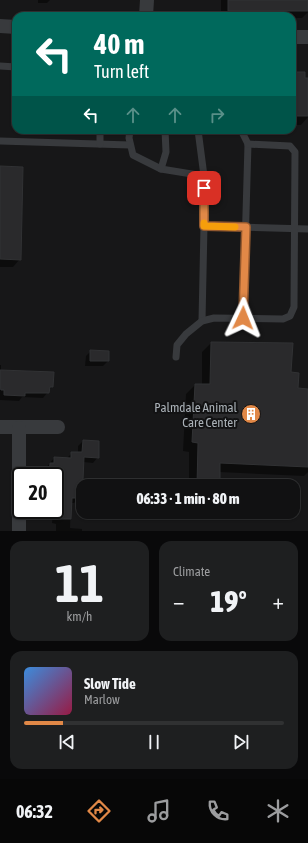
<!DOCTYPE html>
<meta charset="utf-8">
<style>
:root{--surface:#111112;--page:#1e1f20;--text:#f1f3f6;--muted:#9c9d9f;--line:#303132;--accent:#e18847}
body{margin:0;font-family:"Asap Condensed",sans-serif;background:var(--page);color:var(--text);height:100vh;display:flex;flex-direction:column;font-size:15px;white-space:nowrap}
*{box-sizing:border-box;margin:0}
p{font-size:13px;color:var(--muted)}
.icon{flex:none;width:22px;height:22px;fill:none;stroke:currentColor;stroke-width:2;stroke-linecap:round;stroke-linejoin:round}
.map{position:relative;height:531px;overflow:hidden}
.sheet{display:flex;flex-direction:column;gap:10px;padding:10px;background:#09090a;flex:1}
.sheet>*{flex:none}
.guide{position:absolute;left:12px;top:12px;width:284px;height:122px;border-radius:12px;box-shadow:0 1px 3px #0004,0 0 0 1px var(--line);background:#00695c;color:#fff;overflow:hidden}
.speed{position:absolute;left:12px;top:467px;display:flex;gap:8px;font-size:20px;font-weight:700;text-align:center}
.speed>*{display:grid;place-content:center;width:52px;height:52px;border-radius:50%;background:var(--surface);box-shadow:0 1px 3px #0004,0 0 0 1px var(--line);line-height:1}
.speed .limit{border:2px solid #111;border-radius:6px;background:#fff;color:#111}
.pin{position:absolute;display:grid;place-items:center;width:34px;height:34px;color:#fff;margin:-17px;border-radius:8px;box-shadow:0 2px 6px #0006}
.me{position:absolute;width:44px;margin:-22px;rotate:2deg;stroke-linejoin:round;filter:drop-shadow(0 0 3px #0008)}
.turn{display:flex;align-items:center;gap:14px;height:84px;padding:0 16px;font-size:18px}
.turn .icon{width:52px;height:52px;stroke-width:2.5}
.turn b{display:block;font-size:28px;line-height:34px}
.lanes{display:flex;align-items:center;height:38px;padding:0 16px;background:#0003;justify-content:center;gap:20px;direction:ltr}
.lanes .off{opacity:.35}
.big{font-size:30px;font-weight:800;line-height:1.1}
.sheet .tile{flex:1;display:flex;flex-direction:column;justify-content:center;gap:6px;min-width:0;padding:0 14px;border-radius:12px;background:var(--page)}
.sheet .dial{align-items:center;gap:0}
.dial b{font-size:52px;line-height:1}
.song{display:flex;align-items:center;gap:12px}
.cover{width:48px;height:48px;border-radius:6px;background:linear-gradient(135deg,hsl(210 70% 55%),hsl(340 70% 35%))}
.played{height:4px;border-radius:2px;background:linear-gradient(90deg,var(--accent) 15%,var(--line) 15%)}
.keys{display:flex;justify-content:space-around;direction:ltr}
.heat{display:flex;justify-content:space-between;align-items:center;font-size:22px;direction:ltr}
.sheet .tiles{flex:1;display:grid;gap:10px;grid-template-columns:1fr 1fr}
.tile:last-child{grid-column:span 2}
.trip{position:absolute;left:76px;top:479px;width:224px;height:40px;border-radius:12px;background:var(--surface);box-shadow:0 1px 3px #0004,0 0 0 1px var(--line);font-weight:800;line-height:40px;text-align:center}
.dock{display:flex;height:64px;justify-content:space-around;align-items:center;background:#070707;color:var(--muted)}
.dock .icon{width:28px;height:28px}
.dock .current{color:var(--accent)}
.dock b{font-size:18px;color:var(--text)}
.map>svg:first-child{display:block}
</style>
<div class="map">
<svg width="308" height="531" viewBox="0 0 308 531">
<rect width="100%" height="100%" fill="#171718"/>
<g fill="#0007">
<path d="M38,0H50L47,3H38Z"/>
<path d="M221,0H308V12L302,18H292V16H221Z"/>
<path d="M292,72L304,73V79H308V117L301,125H292Z"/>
<path d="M0,167L20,259L13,267H0Z"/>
<path d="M211,343L290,373L297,389L308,390V472L304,476L219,472V486H189V452L183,451L186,394L195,385H202V352Z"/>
<path d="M91,351L108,352V361L103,366H85L86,356Z"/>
<path d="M0,365H1V371L52,387L43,398L22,397L19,401L0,400Z"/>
<path d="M83,441L98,457L93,463L83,462L82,480L80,482L79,498L74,503H71L70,528L82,529V531H56V524L52,523L53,512H50V510H55V476H45V469L54,458L66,459L72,453H78V446Z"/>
</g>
<g fill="#2a2a2c" stroke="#313234">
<rect x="228" y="0" width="80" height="11"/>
<path d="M292,72H305V78H308V116H292Z"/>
<path d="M0,166L23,167L21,260L0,259Z"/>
<path d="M211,342L293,343L291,372L299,373L298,388L308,389V467L220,463V486H197L198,443L192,442L195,384H210Z"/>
<path d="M90,350L109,351V361H90Z"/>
<path d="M0,370L54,372L53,387H50L49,393H25V396L4,395V390H1L0,388Z"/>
<path d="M83,440L99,441V458L84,457L83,480H81L80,498H72L71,519H57V508H55V476H49L50,463H54V457L71,458V452H82Z"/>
</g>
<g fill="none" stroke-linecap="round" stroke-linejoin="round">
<g stroke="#383a3d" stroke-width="7">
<path d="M0,66L16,67"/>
<path d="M130,130L129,138L133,155L161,169L204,176"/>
<path d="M198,130L204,176V226L202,321"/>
<path d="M241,130L248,144L243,318"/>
<path d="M0,141L130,145"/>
<path d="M100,144V130"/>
<path d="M161,169L166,152L165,130"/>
<path d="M204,226L308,229"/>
<path d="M176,357L177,345L186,334L202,321L214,318L283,319L290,316L294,307L295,152L290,146L248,144"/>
</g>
<g stroke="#383a3d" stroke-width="14">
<path d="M146,16L147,0"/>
<path d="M0,26L16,27"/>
<path d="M292,37H308"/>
<path d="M0,427H58"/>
<path d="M19,531V428"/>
</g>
</g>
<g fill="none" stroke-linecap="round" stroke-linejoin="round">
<g stroke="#92582e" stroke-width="10">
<path id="route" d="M204,188V226L246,227L243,318"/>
</g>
<use href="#route" stroke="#e18847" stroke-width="7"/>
<path stroke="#f59e0b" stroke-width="7" d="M204,223V226L235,227"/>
</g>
<defs>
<g id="building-disc" transform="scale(1)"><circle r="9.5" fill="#e18847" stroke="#121213"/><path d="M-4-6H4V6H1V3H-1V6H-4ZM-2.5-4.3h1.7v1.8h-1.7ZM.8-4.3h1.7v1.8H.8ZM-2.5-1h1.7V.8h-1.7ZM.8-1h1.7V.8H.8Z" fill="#fff"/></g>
</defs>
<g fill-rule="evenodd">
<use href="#building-disc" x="251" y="414"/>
</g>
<g text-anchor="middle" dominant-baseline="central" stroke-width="4" stroke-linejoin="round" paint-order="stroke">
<g font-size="13" fill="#aab1b7" stroke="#121213" text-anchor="end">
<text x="237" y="407">Palmdale Animal<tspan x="237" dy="15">Care Center</tspan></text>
</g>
</g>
</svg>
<div class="speed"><div class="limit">20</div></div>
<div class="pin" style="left:204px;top:188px;background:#d93025"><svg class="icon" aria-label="arrive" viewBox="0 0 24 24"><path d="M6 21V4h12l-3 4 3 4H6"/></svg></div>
<svg class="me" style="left:243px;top:318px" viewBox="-20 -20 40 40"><path d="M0-17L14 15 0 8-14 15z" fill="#e18847" stroke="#fff" stroke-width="4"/></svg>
<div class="trip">06:33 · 1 min · 80 m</div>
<div class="guide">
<div class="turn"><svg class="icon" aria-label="left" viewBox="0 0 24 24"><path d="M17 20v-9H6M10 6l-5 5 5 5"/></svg><div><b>40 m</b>Turn left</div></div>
<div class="lanes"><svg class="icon" aria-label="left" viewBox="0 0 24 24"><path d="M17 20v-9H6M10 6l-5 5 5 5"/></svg><svg class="icon off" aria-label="ahead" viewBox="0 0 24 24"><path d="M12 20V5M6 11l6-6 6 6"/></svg><svg class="icon off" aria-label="ahead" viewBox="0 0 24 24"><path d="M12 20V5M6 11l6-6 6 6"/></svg><svg class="icon off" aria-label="right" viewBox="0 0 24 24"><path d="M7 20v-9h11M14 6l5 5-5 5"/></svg></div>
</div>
</div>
<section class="sheet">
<div class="tiles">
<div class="tile dial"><b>11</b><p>km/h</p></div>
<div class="tile"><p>Climate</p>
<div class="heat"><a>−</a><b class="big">19°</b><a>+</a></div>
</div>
<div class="tile">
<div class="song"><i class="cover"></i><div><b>Slow Tide</b><p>Marlow</p></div></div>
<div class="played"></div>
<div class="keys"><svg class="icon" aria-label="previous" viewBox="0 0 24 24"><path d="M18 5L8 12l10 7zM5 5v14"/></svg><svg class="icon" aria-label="pause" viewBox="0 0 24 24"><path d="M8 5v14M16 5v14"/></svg><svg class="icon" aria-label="next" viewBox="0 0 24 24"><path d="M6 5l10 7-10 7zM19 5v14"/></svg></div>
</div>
</div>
</section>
<nav class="dock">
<b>06:32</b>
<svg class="icon current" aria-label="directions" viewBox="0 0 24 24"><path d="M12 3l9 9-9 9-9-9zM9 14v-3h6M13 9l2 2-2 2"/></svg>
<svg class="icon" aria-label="music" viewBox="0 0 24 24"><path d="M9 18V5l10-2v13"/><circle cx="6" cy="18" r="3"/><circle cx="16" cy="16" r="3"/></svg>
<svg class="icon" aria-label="phone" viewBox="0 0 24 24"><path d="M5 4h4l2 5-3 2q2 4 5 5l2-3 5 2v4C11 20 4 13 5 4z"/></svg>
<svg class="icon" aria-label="climate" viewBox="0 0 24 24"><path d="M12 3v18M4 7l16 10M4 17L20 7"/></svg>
</nav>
